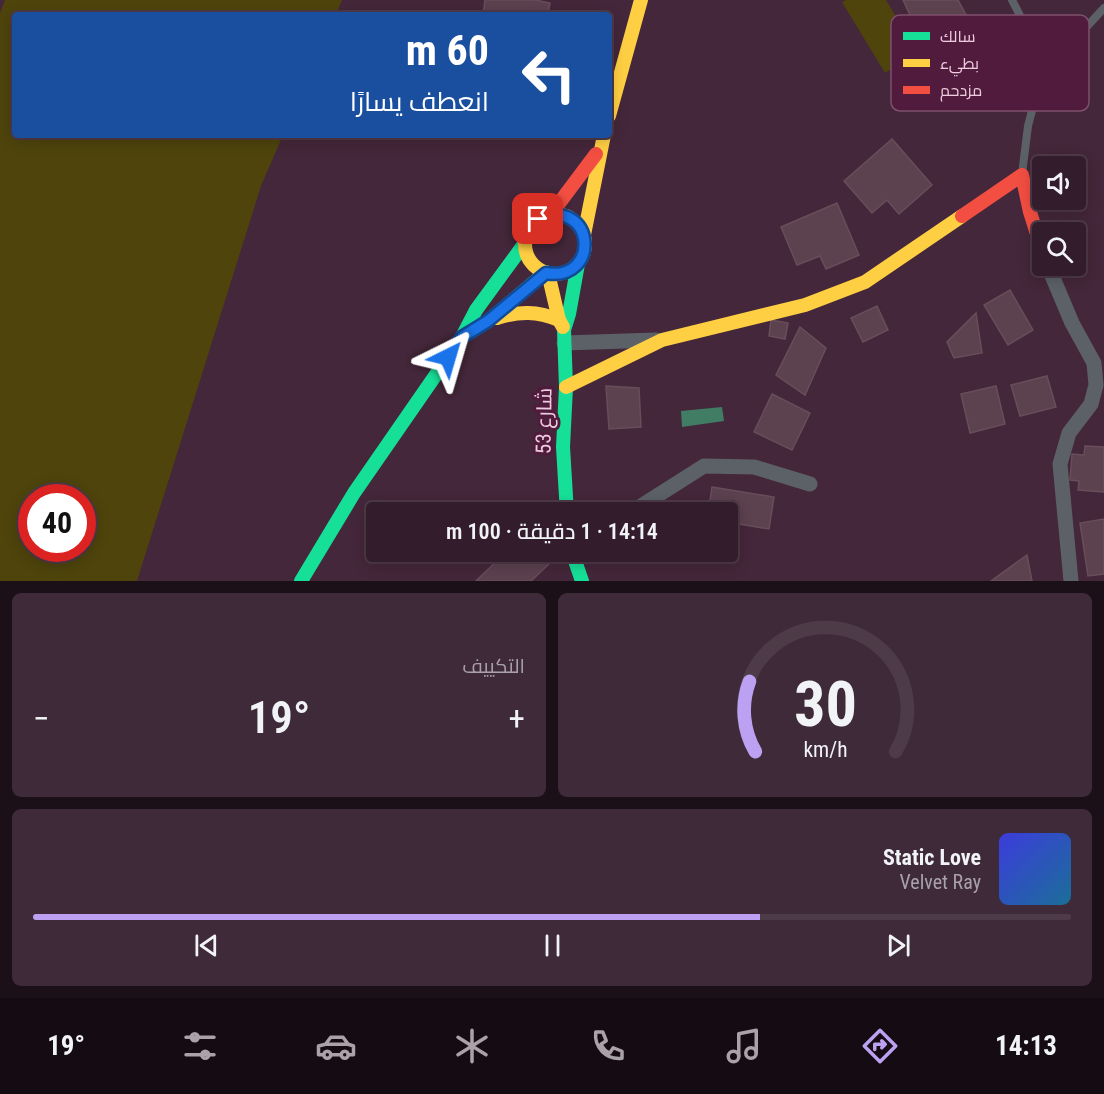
<!DOCTYPE html>
<html lang="ar">
<meta charset="utf-8">
<style>
:root{--surface:#331d2c;--page:#3e2a38;--text:#f1f3f6;--muted:#a9a2a9;--line:#4e3b48;--accent:#bca0f2}
body{margin:0;font-family:"Roboto Condensed",Cairo,sans-serif;background:var(--page);color:var(--text);direction:rtl;height:100vh;display:flex;flex-direction:column;font-size:22px;white-space:nowrap}
*{box-sizing:border-box;margin:0}
p{font-size:20px;color:var(--muted)}
.icon{flex:none;width:33px;height:33px;fill:none;stroke:currentColor;stroke-width:2;stroke-linecap:round;stroke-linejoin:round}
.map{position:relative;height:581px;overflow:hidden;direction:ltr}
.sheet{display:flex;flex-direction:column;gap:12px;padding:12px;background:#1c1018;flex:1}
.sheet>*{flex:none}
.hud{position:absolute;left:12px;top:12px;width:600px;height:126px;border-radius:6px;box-shadow:0 3px 15px #0003,0 0 0 2px var(--line);direction:rtl;background:#1a4fa0;color:#fff;overflow:hidden}
.controls{position:absolute;left:1032px;top:156px;display:grid;gap:12px}
.controls a{display:grid;place-items:center;width:54px;height:54px;border-radius:6px;background:var(--surface);box-shadow:0 3px 15px #0003,0 0 0 2px var(--line);font-size:30px}
.speed{position:absolute;left:18px;top:484px;display:flex;gap:12px;font-size:30px;font-weight:700;text-align:center}
.speed>*{display:grid;place-content:center;width:78px;height:78px;border-radius:50%;background:var(--surface);box-shadow:0 3px 15px #0003,0 0 0 2px var(--line);line-height:1}
.speed .limit{border:9px solid #d22;background:#fff;color:#111}
.pin{position:absolute;display:grid;place-items:center;width:51px;height:51px;color:#fff;margin:-26px;border-radius:12px;box-shadow:0 3px 9px #0006}
.me{position:absolute;width:66px;margin:-33px;rotate:40deg;stroke-linejoin:round;filter:drop-shadow(0 0 4px #0008)}
.turn{display:flex;align-items:center;gap:21px;height:126px;padding:0 24px;font-size:27px}
.turn .icon{width:78px;height:78px;stroke-width:2.5}
.turn b{display:block;font-size:42px;line-height:51px}
.big{font-size:45px;font-weight:600;line-height:1.1}
.sheet .widget{flex:1;display:flex;flex-direction:column;justify-content:center;gap:9px;min-width:0;padding:0 21px;border-radius:9px;background:var(--page)}
.sheet .dial{align-items:center;gap:0}
.dial svg{height:156px;overflow:visible;fill:none;stroke:var(--line);stroke-width:7;stroke-linecap:round;text-anchor:middle}
.dial text{fill:var(--text);stroke:none}
.song{display:flex;align-items:center;gap:18px}
.cover{width:72px;height:72px;border-radius:9px;background:linear-gradient(135deg,hsl(240 70% 55%),hsl(200 70% 35%))}
.played{height:6px;border-radius:3px;background:linear-gradient(90deg,var(--accent) 70%,var(--line) 70%)}
.keys{display:flex;justify-content:space-around;direction:ltr}
.heat{display:flex;justify-content:space-between;align-items:center;font-size:33px;direction:ltr}
.sheet .tiles{flex:1;display:grid;gap:12px;grid-template-columns:1fr 1fr}
.widget:last-child{grid-column:span 2}
.trip{position:absolute;left:366px;top:502px;width:372px;height:60px;border-radius:6px;background:var(--surface);box-shadow:0 3px 15px #0003,0 0 0 2px var(--line);font-weight:600;line-height:60px;text-align:center;direction:rtl}
.tab-bar{display:flex;height:96px;justify-content:space-around;align-items:center;background:#140c12;color:var(--muted)}
.tab-bar .icon{width:42px;height:42px}
.tab-bar .active{color:var(--accent)}
.tab-bar b{font-size:27px;color:var(--text)}
.map>svg:first-child{display:block}
</style>
<div class="map">
<svg width="1104" height="581" viewBox="0 0 1104 581">
<rect width="100%" height="100%" fill="#44273a"/>
<g fill="#4e440c" fill-rule="evenodd">
<path d="M5,0H342L336,15H15V135H283L261,186L137,581H0V13ZM32,498H82V549H32Z"/>
<path d="M846,0H886L917,51L885,73L842,2Z"/>
</g>
<path fill="#407d64" d="M722,407L724,421L682,427L681,411Z"/>
<g fill="#5c414f" stroke="#684e5a" stroke-width="1.5">
<path d="M485,0H535L550,3L548,15H483Z"/>
<path d="M903,0H958L991,61L964,62L954,51L947,58L939,45L928,53Z"/>
<path d="M892,139L932,185L899,214L887,200L872,213L844,181Z"/>
<path d="M837,203L859,255L826,269L820,256L797,265L781,227Z"/>
<path d="M1010,290L1033,330L1008,345L984,305Z"/>
<path d="M877,306L888,330L863,342L851,318Z"/>
<path d="M976,313L982,353L954,358L947,342Z"/>
<path d="M771,320L788,323L785,339L769,336Z"/>
<path d="M800,327L826,348L805,395L776,375Z"/>
<path d="M1047,376L1056,407L1020,416L1011,385Z"/>
<path d="M606,386L639,388L641,427L609,429Z"/>
<path d="M996,386L1005,424L970,433L961,394Z"/>
<path d="M772,394L810,413L792,450L754,432Z"/>
<path d="M1085,446L1104,447V492L1078,490L1079,481L1070,480L1072,454L1084,455Z"/>
<path d="M712,487L774,497L769,529L728,522V513H708Z"/>
<path d="M1104,519V574L1088,576L1080,523Z"/>
<path d="M506,552H537L549,564L531,581H476Z"/>
<path d="M1027,555L1032,581H991Z"/>
</g>
<g fill="none" stroke-linecap="round" stroke-linejoin="round">
<g stroke="#5c6168" stroke-width="8">
<path d="M1012,0L1031,37L1041,76"/>
<path d="M1022,174L1028,126L1041,76L1104,8"/>
</g>
<g stroke="#5c6168" stroke-width="15">
<path d="M1048,266L1072,323L1094,363L1096,385L1091,404L1069,433L1060,464L1071,581"/>
<path d="M564,343L656,340"/>
<path d="M630,513L704,466L754,467L810,484"/>
</g>
<g stroke="#16e098" stroke-width="14">
<path d="M462,337L488,321L546,272"/>
<path d="M567,513L563,447L566,387L564,330L569,314L578,264"/>
<path d="M572,552L582,581"/>
<path d="M301,581L354,493L462,337L476,310L525,243"/>
</g>
<g stroke="#ffcf43" stroke-width="14">
<path d="M609,116L641,0"/>
<circle cx="555" cy="244" r="30"/>
<path d="M584,235L604,135"/>
<path d="M548,273L559,320L563,327"/>
<path d="M497,318C520,311 537,311 559,320"/>
<path d="M566,387L662,340L805,305L865,282L962,216"/>
</g>
<g stroke="#f24e42" stroke-width="14">
<path d="M551,214L596,154"/>
<path d="M962,216L1022,175L1030,212L1042,250"/>
</g>
</g>
<g fill="none" stroke-linecap="round" stroke-linejoin="round">
<g stroke="#114b97" stroke-width="15">
<path id="route" d="M448,357L462,337L488,321L546,273C601,283 596,196 538,219"/>
</g>
<use href="#route" stroke="#1a73e8" stroke-width="10"/>
</g>
<g text-anchor="middle" dominant-baseline="central" stroke-width="6" stroke-linejoin="round" paint-order="stroke">
<g font-size="21" fill="#edccde" stroke="#501b3d">
<text transform="translate(544 421) rotate(-89)">شارع 53</text>
</g>
</g>
<rect x="891" y="15" width="198" height="96" rx="9" fill="#501b3d" stroke="#7f506d" stroke-width="1.5"/>
<rect x="903" y="32" width="27" height="8" fill="#16e098"/>
<rect x="903" y="59" width="27" height="8" fill="#ffcf43"/>
<rect x="903" y="86" width="27" height="8" fill="#f24e42"/>
<g font-size="16" fill="#edccde">
<text x="940" y="42">سالك</text>
<text x="940" y="69">بطيء</text>
<text x="940" y="96">مزدحم</text>
</g>
</svg>
<div class="controls">
<a><svg class="icon" aria-label="sound" viewBox="0 0 24 24"><path d="M4 9h4l5-4v14l-5-4H4zM17 9q2 3 0 6"/></svg></a>
<a><svg class="icon" aria-label="search" viewBox="0 0 24 24"><circle cx="10" cy="10" r="6"/><path d="M15 15l6 6"/></svg></a>
</div>
<div class="speed"><div class="limit">40</div></div>
<div class="pin" style="left:538px;top:219px;background:#d93025"><svg class="icon" aria-label="arrive" viewBox="0 0 24 24"><path d="M6 21V4h12l-3 4 3 4H6"/></svg></div>
<svg class="me" style="left:448px;top:357px" viewBox="-20 -20 40 40"><path d="M0-17L14 15 0 8-14 15z" fill="#1a73e8" stroke="#fff" stroke-width="4"/></svg>
<div class="trip">14:14 · 1 دقيقة · 100 m</div>
<div class="hud">
<div class="turn"><svg class="icon" aria-label="left" viewBox="0 0 24 24"><path d="M17 20v-9H6M10 6l-5 5 5 5"/></svg><div><b>60 m</b>انعطف يسارًا</div></div>
</div>
</div>
<section class="sheet">
<div class="tiles">
<div class="widget dial"><svg viewBox="0 0 100 80">
<path d="M14 69A42 42 0 1 1 86 69"/>
<path d="M14 69A42 42 0 0 1 11 33" stroke="#bca0f2"/>
<text x="50" y="56" font-size="32" font-weight="700">30</text>
<text x="50" y="72" font-size="11">km/h</text>
</svg></div>
<div class="widget"><p>التكييف</p>
<div class="heat"><a>−</a><b class="big">19°</b><a>+</a></div>
</div>
<div class="widget">
<div class="song"><i class="cover"></i><div><b>Static Love</b><p>Velvet Ray</p></div></div>
<div class="played"></div>
<div class="keys"><svg class="icon" aria-label="previous" viewBox="0 0 24 24"><path d="M18 5L8 12l10 7zM5 5v14"/></svg><svg class="icon" aria-label="pause" viewBox="0 0 24 24"><path d="M8 5v14M16 5v14"/></svg><svg class="icon" aria-label="next" viewBox="0 0 24 24"><path d="M6 5l10 7-10 7zM19 5v14"/></svg></div>
</div>
</div>
</section>
<nav class="tab-bar">
<b>14:13</b>
<svg class="icon active" aria-label="directions" viewBox="0 0 24 24"><path d="M12 3l9 9-9 9-9-9zM9 14v-3h6M13 9l2 2-2 2"/></svg>
<svg class="icon" aria-label="music" viewBox="0 0 24 24"><path d="M9 18V5l10-2v13"/><circle cx="6" cy="18" r="3"/><circle cx="16" cy="16" r="3"/></svg>
<svg class="icon" aria-label="phone" viewBox="0 0 24 24"><path d="M5 4h4l2 5-3 2q2 4 5 5l2-3 5 2v4C11 20 4 13 5 4z"/></svg>
<svg class="icon" aria-label="climate" viewBox="0 0 24 24"><path d="M12 3v18M4 7l16 10M4 17L20 7"/></svg>
<svg class="icon" aria-label="car" viewBox="0 0 24 24"><path d="M5 17H2v-5l4-1 3-4h7l3 4 3 1v5h-3M9 17h6M6 11h13"/><circle cx="7" cy="17" r="2"/><circle cx="17" cy="17" r="2"/></svg>
<svg class="icon" aria-label="filters" viewBox="0 0 24 24"><path d="M4 7h16M4 17h16"/><circle cx="9" cy="7" r="2"/><circle cx="15" cy="17" r="2"/></svg>
<b>19°</b>
</nav>
